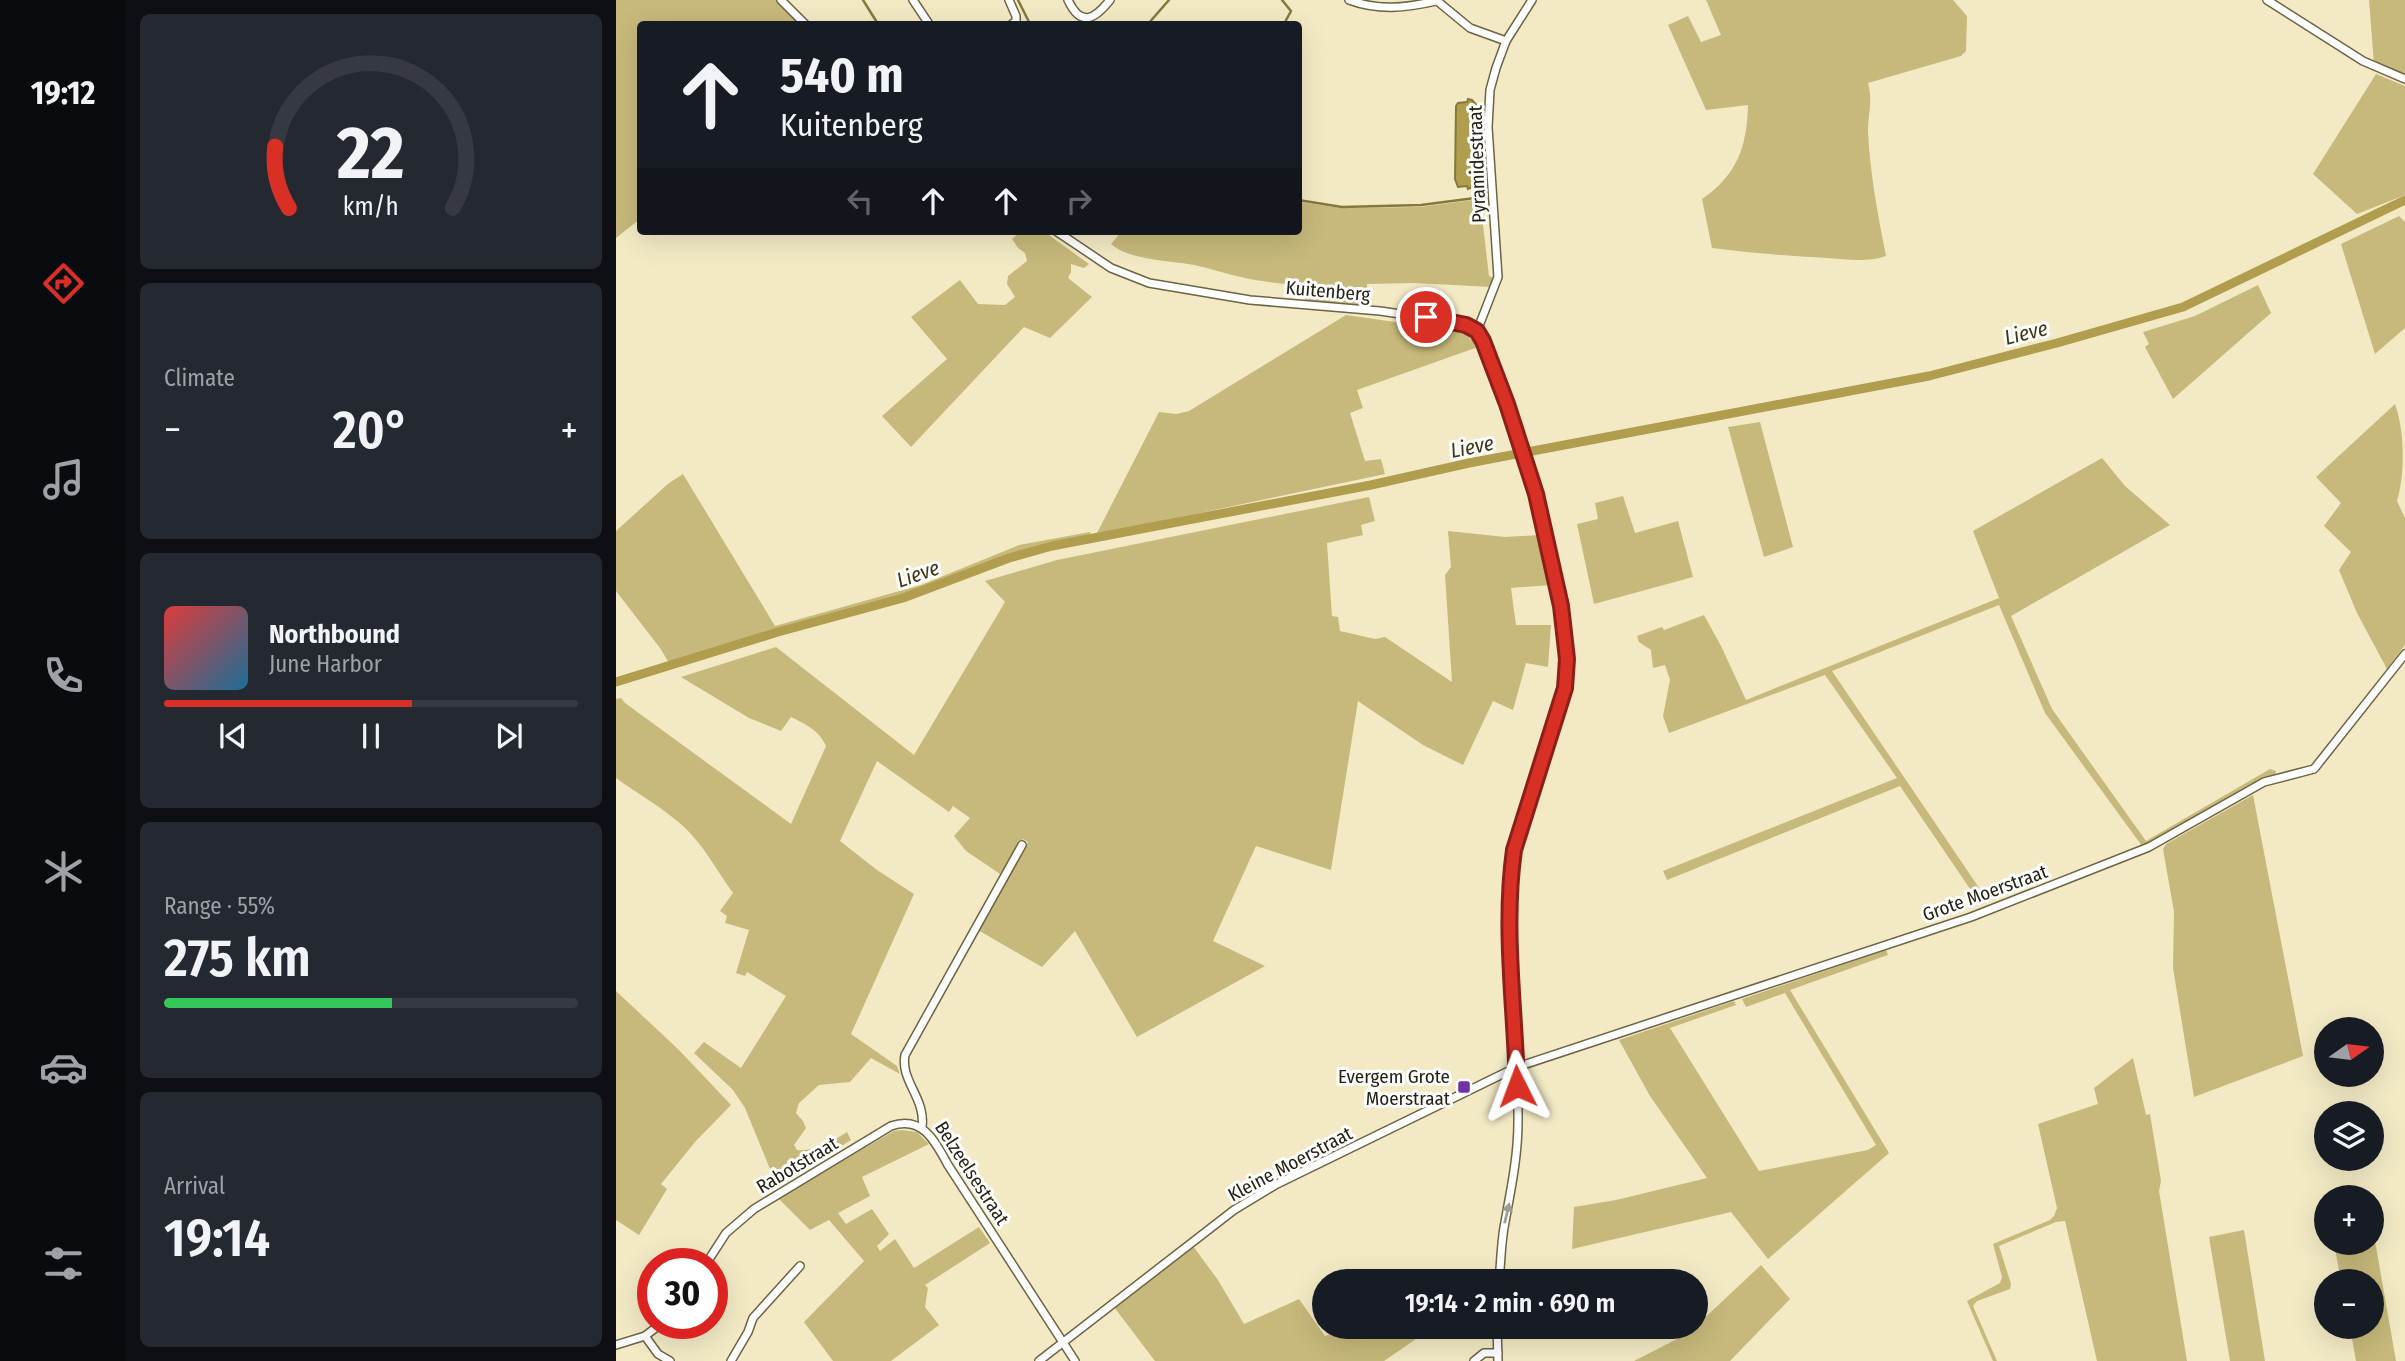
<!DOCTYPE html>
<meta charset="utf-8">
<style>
:root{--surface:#171b24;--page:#242831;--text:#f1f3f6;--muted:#9ea1a6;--line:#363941;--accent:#d93025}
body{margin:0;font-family:"Fira Sans Condensed",sans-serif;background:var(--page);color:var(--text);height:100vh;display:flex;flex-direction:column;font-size:26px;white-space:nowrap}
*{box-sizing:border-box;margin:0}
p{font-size:23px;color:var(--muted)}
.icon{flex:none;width:38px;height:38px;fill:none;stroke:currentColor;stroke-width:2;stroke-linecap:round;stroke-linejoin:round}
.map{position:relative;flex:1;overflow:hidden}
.drawer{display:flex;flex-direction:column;gap:14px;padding:14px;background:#0d0f14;width:490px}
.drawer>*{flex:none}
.guide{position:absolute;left:21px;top:21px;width:665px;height:214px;border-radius:7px;box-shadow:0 7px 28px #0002;background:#171b24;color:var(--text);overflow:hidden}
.needle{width:46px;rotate:76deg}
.tools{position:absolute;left:1698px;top:1017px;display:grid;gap:14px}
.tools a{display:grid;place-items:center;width:70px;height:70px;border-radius:50%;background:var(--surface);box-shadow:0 7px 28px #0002;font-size:35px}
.speed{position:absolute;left:21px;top:1248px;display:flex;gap:14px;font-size:35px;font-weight:700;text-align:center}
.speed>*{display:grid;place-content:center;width:91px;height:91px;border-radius:50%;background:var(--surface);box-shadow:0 7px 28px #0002;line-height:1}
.speed .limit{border:10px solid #d22;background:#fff;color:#111}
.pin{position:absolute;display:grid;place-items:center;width:60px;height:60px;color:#fff;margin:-30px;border:4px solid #fff;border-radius:50%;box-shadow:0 2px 7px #0007}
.me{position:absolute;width:77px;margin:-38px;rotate:357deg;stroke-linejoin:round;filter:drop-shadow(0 0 5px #0008)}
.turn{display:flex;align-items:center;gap:24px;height:147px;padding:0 28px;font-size:32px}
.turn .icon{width:91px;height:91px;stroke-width:2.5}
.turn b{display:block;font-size:49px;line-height:60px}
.lanes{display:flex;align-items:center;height:66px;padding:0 28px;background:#0003;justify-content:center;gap:35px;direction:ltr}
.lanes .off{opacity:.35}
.big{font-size:52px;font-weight:600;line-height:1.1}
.drawer .tile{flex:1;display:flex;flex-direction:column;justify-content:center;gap:10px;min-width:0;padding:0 24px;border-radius:10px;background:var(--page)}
.drawer .dial{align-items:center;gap:0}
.dial svg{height:182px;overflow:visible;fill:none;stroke:var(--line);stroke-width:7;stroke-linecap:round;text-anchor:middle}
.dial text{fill:var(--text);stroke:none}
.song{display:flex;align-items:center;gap:21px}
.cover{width:84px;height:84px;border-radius:10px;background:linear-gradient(135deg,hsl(0 70% 55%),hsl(200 70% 35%))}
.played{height:7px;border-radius:4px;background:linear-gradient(90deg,var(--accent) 60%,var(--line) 60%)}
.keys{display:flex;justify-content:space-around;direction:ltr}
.heat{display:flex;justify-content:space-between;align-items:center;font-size:38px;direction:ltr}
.charge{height:10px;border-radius:5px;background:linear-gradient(90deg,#34c759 55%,var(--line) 0)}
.trip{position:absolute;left:696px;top:1269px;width:396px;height:70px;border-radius:35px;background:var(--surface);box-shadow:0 7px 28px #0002;font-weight:600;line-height:70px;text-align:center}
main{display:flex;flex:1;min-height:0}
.tab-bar{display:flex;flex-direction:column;width:126px;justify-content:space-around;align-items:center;background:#090b0e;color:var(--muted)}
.tab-bar .icon{width:49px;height:49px}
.tab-bar .active{color:var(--accent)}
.tab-bar b{font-size:32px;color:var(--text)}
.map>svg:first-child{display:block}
</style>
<main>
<nav class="tab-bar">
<b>19:12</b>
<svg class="icon active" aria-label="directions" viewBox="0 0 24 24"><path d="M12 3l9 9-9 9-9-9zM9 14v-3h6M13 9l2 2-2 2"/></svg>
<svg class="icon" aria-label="music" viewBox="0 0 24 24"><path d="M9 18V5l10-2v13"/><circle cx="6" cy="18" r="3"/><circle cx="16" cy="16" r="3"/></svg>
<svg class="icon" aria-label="phone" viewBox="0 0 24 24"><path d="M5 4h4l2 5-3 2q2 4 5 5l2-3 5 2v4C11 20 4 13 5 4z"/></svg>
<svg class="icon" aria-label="climate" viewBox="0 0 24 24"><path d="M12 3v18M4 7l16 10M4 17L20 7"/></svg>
<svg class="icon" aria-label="car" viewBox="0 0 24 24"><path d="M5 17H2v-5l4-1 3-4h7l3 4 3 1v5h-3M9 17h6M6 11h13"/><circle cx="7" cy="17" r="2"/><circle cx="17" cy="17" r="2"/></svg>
<svg class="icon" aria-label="filters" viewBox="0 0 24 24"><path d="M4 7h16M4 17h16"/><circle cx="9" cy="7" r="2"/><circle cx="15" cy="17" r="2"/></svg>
</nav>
<section class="drawer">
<div class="tile dial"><svg viewBox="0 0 100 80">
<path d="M14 69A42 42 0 1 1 86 69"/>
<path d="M14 69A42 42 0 0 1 8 42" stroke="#d93025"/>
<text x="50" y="56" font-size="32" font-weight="700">22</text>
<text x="50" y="72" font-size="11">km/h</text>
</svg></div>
<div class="tile"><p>Climate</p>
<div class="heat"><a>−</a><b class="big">20°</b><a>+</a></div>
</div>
<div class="tile">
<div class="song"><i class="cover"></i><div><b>Northbound</b><p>June Harbor</p></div></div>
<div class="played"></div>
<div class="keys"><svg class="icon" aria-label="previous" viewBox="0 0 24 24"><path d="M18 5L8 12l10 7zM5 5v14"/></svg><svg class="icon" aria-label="pause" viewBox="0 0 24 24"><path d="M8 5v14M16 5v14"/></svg><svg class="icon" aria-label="next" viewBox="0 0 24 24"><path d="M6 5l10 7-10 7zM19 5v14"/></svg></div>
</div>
<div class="tile"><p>Range · 55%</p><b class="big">275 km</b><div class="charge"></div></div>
<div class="tile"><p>Arrival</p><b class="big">19:14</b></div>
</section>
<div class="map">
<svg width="1789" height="1361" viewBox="0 0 1789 1361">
<rect width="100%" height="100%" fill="#f3eac5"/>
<g fill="#c7b97b">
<path d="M0,0H161L184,24H24V219L0,238Z"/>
<path d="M1090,0H1337L1351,16L1350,51L1345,56L1252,83C1257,102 1252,113 1252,132C1254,173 1262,216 1270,256C1251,263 1230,259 1210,258C1172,256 1134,253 1096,248L1086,199C1121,175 1131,147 1132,105L1090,110L1052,25L1072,16L1085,42L1105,35Z"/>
<path d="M1753,0H1789V77L1758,64Z"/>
<path d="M1760,74L1789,86V195L1741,214L1697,174Z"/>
<path d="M864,199L873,276L878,278L875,287L798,283L751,284V308L689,303V285C668,284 646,282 625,277C609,274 594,268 578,265C553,260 515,261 495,244L506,231H682L683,202L725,208L804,207Z"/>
<path d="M1783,216L1789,222V328L1759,354L1725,244Z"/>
<path d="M405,231L430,233L473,264L468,268L455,264V272L452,278L476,297L434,338L408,327L295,447L266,416L331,359L295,317L344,280L362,304L389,305L399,297L391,284L392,276L411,261L409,253L402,248L396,239Z"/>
<path d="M1642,285L1655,313L1557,399L1529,347L1533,344L1527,332L1579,316Z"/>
<path d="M730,315L842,331L850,334L862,347L741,390L747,408L734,413L749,461L765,459L769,474L480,535L543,412L560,414L573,411Z"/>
<path d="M1779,404C1789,432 1789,474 1781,501L1789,518V645L1771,669L1741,613L1723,570L1735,552L1708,526L1725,503L1700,477Z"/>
<path d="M1144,422L1177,547L1148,557L1112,427Z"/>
<path d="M1486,458L1509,486L1554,525L1395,616L1436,709L1530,841L1654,769L1660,771L1659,776L1534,845L1532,843L1526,846L1429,713L1383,605L1216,671L1372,901L1365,905L1284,786L1051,880L1047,871L1281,778L1209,675L1053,733L1047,716L1054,680L1049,665L1037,668L1035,650L1023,642L1021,636L1046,627L1048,630L1088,615L1105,646L1130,700L1383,598L1357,531Z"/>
<path d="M67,474L159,626L305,585L403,545L474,532L475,536L437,543L392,555L313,587L219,614L161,629L53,663L44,648L0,591V531L53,483Z"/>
<path d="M1007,496L1019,533L1062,521L1077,577L978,604L961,524L982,519L979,503Z"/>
<path d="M753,497L759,521L745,525L747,535L711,543L716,616L722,617L724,631L759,639L769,637L836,682L829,575L835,567L832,531L889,537L923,535L934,585L895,588L900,625H935L932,667L910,663L897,710L877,701L847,765L807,745L742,701L715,870L640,846L597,941L649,966L521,1037L459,931L426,967L362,930L412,842L407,839L384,874L350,851L338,836L354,818L337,806L333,812L261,761L224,841L261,870L298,894L235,1034L281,1066L284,1074L255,1058L234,1082L203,1085L183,1103L180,1113L187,1121L190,1128L178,1145L181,1150C196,1152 219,1140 231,1132L235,1140L161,1186L129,1108L117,1090L78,1053L88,1042L125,1068L170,996L131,972L129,976L120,973L133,930L109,923L111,916L104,911L117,893C101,871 88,845 67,826C47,808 22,794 0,778V699L5,698L9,703L175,824L210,746C203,730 189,724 175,717L165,731L133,718L65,677L160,647L298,755L389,602L369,581L441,560Z"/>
<path d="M1637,795L1687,1056L1578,1097L1557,968L1558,912L1547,849L1550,844Z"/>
<path d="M1270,950L1272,955L1174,990L1273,1153L1152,1259L1115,1212L956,1249L958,1207L1000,1200L1091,1178L1034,1096L1003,1040L1118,1001L1120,1005L1054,1028L1143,1171L1252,1150L1260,1145L1169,993L1130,1007L1126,999Z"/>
<path d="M0,991L63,1050L115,1105L79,1142L45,1184L51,1189L23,1235L0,1220Z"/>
<path d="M1517,1058L1530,1115L1534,1114L1545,1181L1543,1191L1571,1361H1481L1449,1221L1440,1222L1383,1246L1395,1284L1394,1289L1361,1301L1357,1306L1381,1361H1377L1351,1301L1384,1283L1386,1277L1377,1244L1434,1220L1438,1216L1441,1208L1422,1124L1482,1104L1478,1088Z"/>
<path d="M286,1130L301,1132L313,1144L246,1177L254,1196L222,1213L230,1224L256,1209L273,1234L261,1246L264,1251L279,1239L298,1268L363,1227L374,1243L309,1285L312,1288L309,1307L323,1325L275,1361H217L188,1322L248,1261L213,1220L194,1230L162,1198L278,1131Z"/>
<path d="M1755,1218L1780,1361H1740L1734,1327L1755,1326V1281H1725L1718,1243L1755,1242Z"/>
<path d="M1628,1230L1649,1361H1614L1593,1237Z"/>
<path d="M577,1246L602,1280L628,1324L683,1299L709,1336L731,1327L793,1326L800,1339L768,1361H539L498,1307Z"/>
<path d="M1145,1265L1174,1299L1114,1361H1018L1061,1339L1080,1326Z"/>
</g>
<path fill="#b09d4d" stroke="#86783c" stroke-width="2" d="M852,99L856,100L863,108L864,179L862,184L852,189L851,186L842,187L839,179L840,106L842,103L851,102Z"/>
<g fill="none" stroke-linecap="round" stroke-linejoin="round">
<g stroke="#86783c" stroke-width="2.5">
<path d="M247,0L262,24"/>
<path d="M402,0L414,24"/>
<path d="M666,0L675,11L668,24"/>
<path d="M532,24L553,0"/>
<path d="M682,200L726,207L805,205L867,197"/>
</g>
<path stroke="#b09d4d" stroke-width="9" d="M0,682L162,632L287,598L393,558L436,546L755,485L853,463L1313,376L1441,343L1567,307L1789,200"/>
<g stroke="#6c6443" stroke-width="10">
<g id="street">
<path d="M165,0L189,24"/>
<path d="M297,0L313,24"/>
<path d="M393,0L400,16V21L396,24"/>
<path d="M452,0C465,28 479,19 494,0"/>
<path d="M733,0C763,11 790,8 820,1"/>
<path d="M820,0L854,28L890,41"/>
<path d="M1651,0L1747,61L1789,79"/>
<path d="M440,231L495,268L533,283L634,300L764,311L832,321L850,325L861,331L873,354L920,494L941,582L951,647L949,688L898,850C886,940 903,1032 902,1122C902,1156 895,1189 889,1222C885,1241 885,1262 883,1281"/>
<path d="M861,331L882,277L872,127L874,90L880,68L890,41L916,0"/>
<path d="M306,1127C310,1098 284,1081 289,1055L406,845"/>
<path d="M90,1264L110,1233L138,1209L275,1126C306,1115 319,1141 332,1165L459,1361"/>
<path d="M881,1326L882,1361"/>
<path d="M29,1336L42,1354L54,1361"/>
<path d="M0,1345L29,1336L46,1323"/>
<path d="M115,1361L132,1332L137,1318L184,1266"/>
<path d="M423,1361L618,1210L661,1184L901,1067L1355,917L1533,847L1648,782L1698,769L1789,654"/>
<path d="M858,1361L868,1353H882"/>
</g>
</g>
<use href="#street" stroke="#fff" stroke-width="7"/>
</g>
<defs><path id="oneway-solid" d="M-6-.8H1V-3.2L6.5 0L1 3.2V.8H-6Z" transform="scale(1.75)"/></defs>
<use fill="#9d9c95" href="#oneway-solid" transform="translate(891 1213) rotate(-77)"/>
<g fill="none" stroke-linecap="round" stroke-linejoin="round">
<g stroke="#8d1f18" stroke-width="18">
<path id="route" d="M810,317L850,325L861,331L867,341L891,404L920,494L945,606L951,659L949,688L898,850C887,928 899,1008 901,1086"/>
</g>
<use href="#route" stroke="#d93025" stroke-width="12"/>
</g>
<rect fill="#7230a5" stroke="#fff" stroke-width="2.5" x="841" y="1080" width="14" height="14" rx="3.5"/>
<g text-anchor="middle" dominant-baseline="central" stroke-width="6" stroke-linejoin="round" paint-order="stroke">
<g font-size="19" fill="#252214" stroke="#fff">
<text transform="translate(861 164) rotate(-92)">Pyramidestraat</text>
<text transform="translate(712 291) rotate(5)">Kuitenberg</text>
<text transform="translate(1369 893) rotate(-20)">Grote Moerstraat</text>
<text transform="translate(674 1164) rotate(-28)">Kleine Moerstraat</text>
<text transform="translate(181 1165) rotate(-31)">Rabotstraat</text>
<text transform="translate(356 1173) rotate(57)">Belzeelsestraat</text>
</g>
<g font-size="19" fill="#252214" stroke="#fff" text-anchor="end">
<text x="834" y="1076">Evergem Grote<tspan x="834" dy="22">Moerstraat</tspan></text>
</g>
<g font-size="21" font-style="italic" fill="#403714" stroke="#fff">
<text transform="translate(1410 333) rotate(-14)">Lieve</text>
<text transform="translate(856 447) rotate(-11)">Lieve</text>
<text transform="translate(302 574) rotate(-19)">Lieve</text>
</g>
</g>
</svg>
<div class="tools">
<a><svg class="needle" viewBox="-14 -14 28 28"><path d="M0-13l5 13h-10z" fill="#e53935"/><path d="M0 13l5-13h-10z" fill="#9ea1a6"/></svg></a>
<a><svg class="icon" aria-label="layers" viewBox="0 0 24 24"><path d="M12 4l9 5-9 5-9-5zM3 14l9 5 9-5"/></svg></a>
<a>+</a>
<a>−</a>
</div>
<div class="speed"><div class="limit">30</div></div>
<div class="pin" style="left:810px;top:317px;background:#d93025"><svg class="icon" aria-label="arrive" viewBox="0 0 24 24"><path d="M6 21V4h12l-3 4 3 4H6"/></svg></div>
<svg class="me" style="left:901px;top:1086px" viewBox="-20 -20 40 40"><path d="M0-17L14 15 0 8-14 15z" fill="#d93025" stroke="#fff" stroke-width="4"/></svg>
<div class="trip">19:14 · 2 min · 690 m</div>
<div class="guide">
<div class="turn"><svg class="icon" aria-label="ahead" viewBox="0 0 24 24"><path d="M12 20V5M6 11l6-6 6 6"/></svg><div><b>540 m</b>Kuitenberg</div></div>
<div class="lanes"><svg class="icon off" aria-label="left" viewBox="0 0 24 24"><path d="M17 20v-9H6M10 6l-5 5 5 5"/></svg><svg class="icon" aria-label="ahead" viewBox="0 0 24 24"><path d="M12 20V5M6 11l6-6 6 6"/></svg><svg class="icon" aria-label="ahead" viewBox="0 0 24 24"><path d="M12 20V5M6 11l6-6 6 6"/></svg><svg class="icon off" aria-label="right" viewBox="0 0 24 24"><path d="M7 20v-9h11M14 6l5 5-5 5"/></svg></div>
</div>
</div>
</main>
